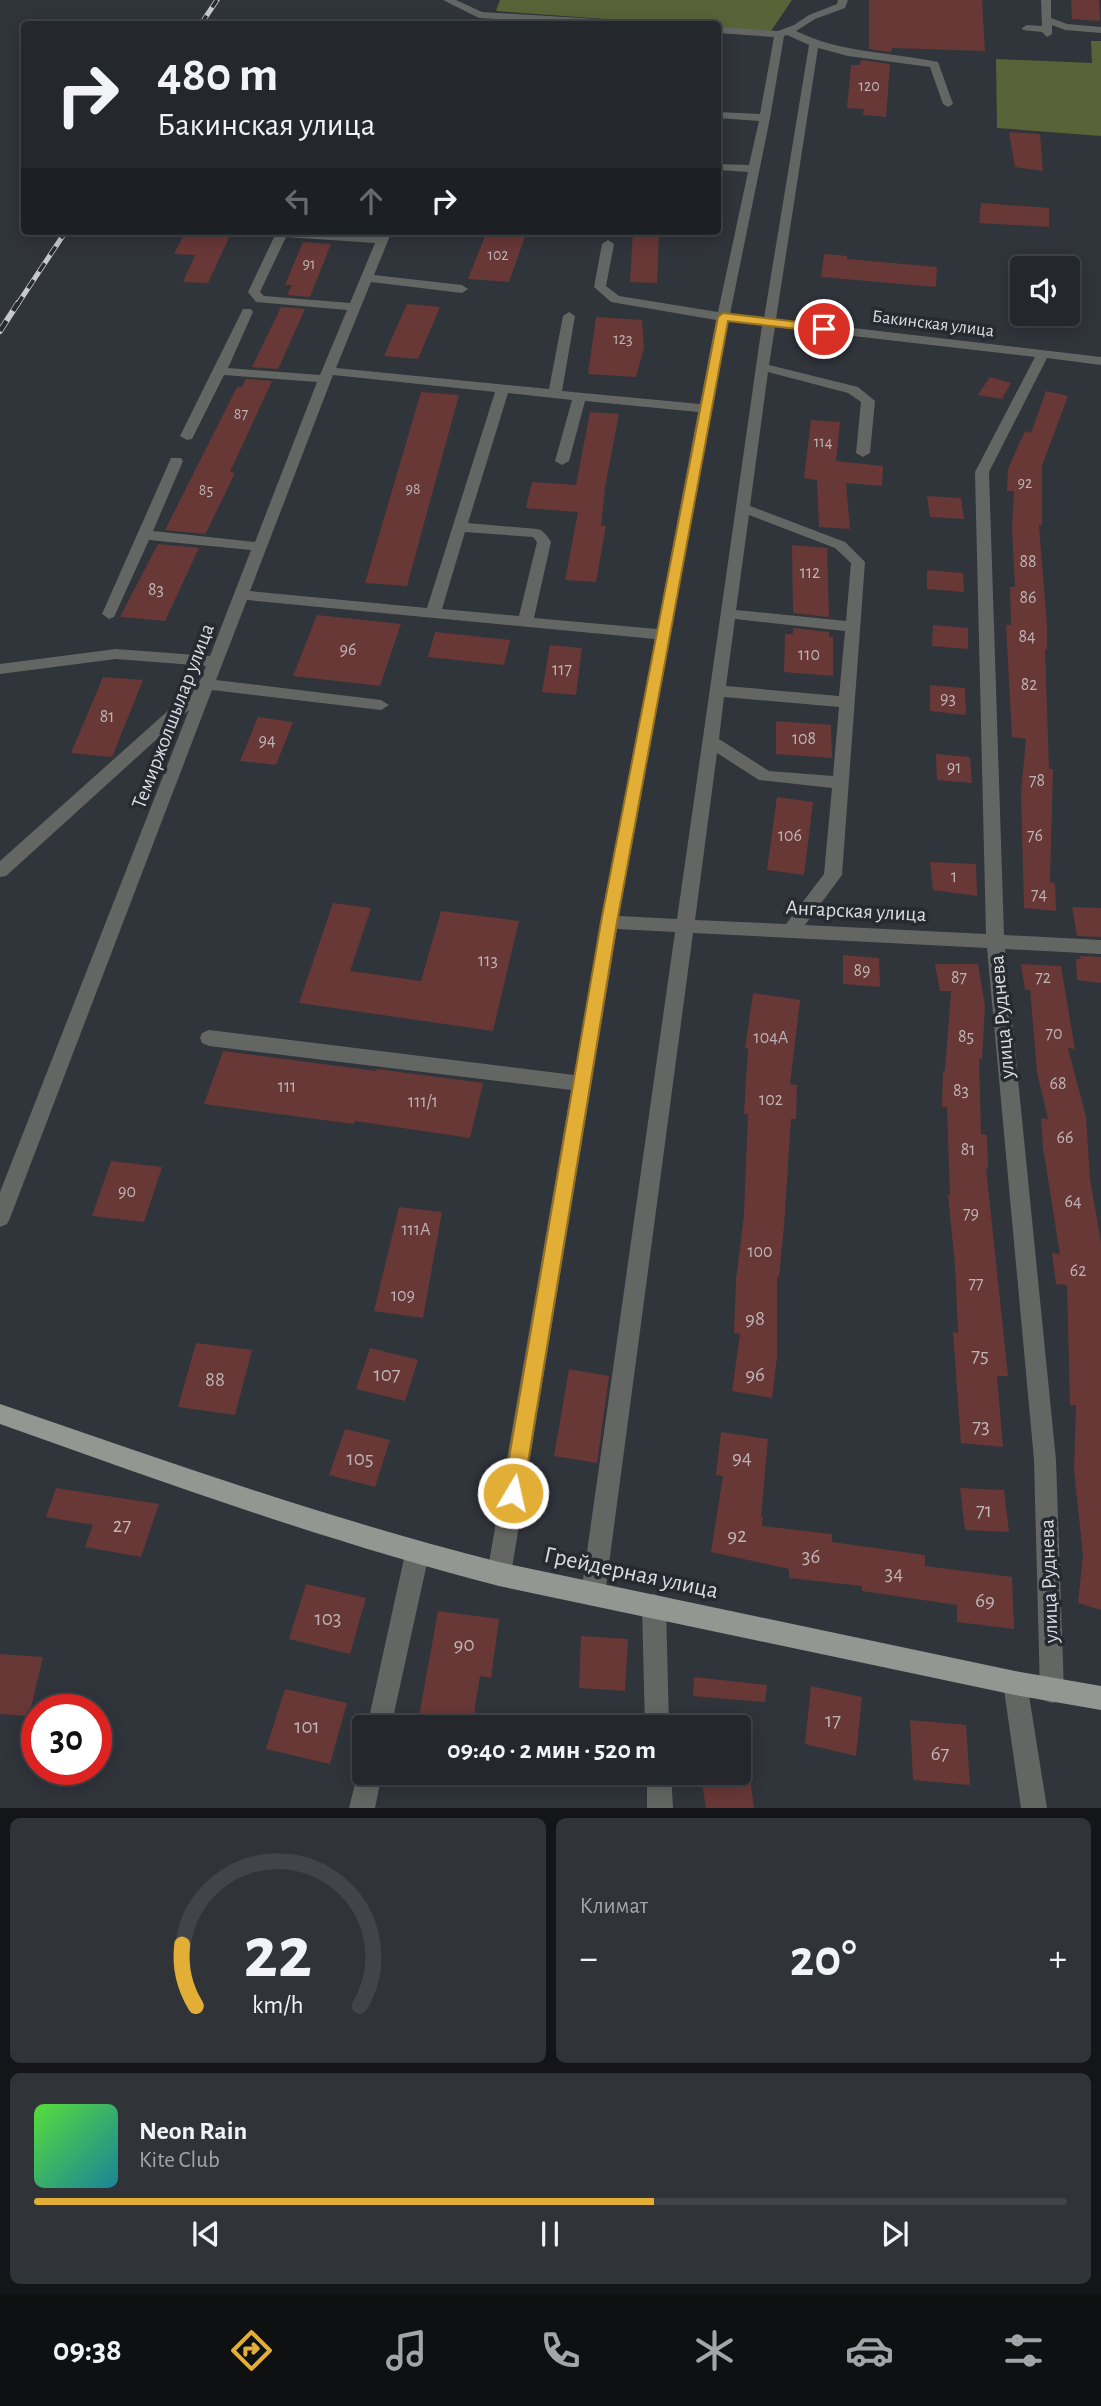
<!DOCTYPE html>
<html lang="ru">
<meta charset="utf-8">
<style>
:root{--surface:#24272c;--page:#303338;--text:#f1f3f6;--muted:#a3a5a9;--line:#414448;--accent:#e3ae35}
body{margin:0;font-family:"Alegreya Sans",sans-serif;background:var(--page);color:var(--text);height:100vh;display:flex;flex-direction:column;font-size:26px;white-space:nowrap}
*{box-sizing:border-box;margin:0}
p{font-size:23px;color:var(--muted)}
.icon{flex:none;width:38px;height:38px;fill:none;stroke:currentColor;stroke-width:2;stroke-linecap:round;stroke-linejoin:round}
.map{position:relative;height:1808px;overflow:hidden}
.panel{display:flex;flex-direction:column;gap:10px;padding:10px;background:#141518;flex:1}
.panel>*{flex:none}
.banner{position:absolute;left:21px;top:21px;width:700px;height:214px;border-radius:7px;box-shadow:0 4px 18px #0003,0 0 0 2px var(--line);background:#24272c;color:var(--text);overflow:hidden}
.tools{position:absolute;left:1010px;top:256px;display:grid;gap:14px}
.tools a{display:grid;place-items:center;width:70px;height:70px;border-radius:7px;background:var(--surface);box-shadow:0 4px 18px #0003,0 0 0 2px var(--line);font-size:35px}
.speed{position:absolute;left:21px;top:1694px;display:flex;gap:14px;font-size:35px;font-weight:700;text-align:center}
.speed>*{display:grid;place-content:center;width:91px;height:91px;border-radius:50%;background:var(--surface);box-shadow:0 4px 18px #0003,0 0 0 2px var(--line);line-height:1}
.speed .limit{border:10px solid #d22;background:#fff;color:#111}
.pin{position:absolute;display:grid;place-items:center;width:60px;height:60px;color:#fff;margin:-30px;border:4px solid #fff;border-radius:50%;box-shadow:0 2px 7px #0007}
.me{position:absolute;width:77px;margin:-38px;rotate:9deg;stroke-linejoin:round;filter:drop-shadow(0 0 5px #0008)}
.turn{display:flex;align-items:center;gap:24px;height:147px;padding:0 21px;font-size:32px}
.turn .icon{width:91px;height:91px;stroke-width:2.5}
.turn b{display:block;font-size:49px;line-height:60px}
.lanes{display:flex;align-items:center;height:66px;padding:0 21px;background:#0003;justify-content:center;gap:35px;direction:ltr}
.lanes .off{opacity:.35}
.big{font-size:52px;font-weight:600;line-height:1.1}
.panel .tile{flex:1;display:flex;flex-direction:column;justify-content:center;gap:10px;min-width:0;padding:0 24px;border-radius:10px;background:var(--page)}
.panel .dial{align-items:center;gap:0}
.dial svg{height:182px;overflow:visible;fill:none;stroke:var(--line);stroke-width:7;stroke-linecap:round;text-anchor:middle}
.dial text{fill:var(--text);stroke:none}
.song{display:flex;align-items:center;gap:21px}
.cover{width:84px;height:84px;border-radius:10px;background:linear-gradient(135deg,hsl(110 70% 55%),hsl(190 70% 35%))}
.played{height:7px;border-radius:4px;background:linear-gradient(90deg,var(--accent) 60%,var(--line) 60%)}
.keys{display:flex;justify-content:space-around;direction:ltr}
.heat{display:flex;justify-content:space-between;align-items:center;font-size:38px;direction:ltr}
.panel .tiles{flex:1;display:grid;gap:10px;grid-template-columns:1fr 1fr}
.tile:last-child{grid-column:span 2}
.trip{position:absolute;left:352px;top:1715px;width:399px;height:70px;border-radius:7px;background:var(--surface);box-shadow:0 4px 18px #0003,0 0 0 2px var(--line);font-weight:600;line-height:70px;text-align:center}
.menu{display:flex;height:112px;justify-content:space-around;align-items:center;background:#0e1012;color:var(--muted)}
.menu .icon{width:49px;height:49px}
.menu .selected{color:var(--accent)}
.menu b{font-size:32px;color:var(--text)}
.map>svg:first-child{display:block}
</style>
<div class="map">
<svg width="1101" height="1808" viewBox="0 0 1101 1808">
<rect width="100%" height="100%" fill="#30343b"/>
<g fill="#596338">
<path d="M500,0H792L771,31L718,28V24H674L496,11Z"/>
<path d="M1091,41H1101V136L997,128L996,59L1092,63Z"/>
</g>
<g fill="#683837">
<path d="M869,0H982L985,51L892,48L891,52L869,49Z"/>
<path d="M1071,0H1099L1100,21L1072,19Z"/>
<path d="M861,60L890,64L886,117L863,115L864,109L847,108L851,65H860Z"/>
<path d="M1009,132L1040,134L1043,171L1015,167Z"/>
<path d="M981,203L1049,208V227L979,223Z"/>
<path d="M186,231H232L208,283L183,282L195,255L174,254Z"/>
<path d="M487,231H527L509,282L468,279Z"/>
<path d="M633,231H659L657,283L630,282Z"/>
<path d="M303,242L331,244L310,297L287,295L292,285H285Z"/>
<path d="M824,254L847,256V259L937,267L936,287L821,277Z"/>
<path d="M407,304L440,307L418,359L384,356Z"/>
<path d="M281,307L305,309L278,369L252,367Z"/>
<path d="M596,317L642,320L644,348L636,377L588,374Z"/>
<path d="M990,377L1011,383L1002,399L978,395Z"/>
<path d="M246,379L272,381L230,472L235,473L207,531L205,534L165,530L237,387H242Z"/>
<path d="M1046,391L1068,396L1042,466V525H1039L1047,625V649H1045L1049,769H1053L1050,882L1055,883L1056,911L1024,908L1021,793L1026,739L1012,737L1006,625H1011L1010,587H1015L1012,529L1014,491H1007L1008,469L1025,431L1031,433Z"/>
<path d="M421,392L459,395L407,586L365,583Z"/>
<path d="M590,412L619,414L605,487L601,526H606L596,582L565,580L578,512L526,508L532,482L576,485Z"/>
<path d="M811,420L840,422L836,461L883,466L882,486L846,483L850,529L819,527L817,480L804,478Z"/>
<path d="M927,496L961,498L964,519L930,517Z"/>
<path d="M158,544L199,548L165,621L120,617Z"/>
<path d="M792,545L827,548L829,617L793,613Z"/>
<path d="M927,570L963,573L964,592L927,589Z"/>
<path d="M317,615L401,624L380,686L293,676Z"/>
<path d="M933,625L968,628V649L932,646Z"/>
<path d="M793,628L829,632V637H833V676L784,672L785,634H793Z"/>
<path d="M435,632L510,640L504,665L428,657Z"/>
<path d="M550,645L582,648L576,695L542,692Z"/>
<path d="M103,677L143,680L112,757L71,753Z"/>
<path d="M930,685L965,688L966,715L930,711Z"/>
<path d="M258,717L293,722L276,765L240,761Z"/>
<path d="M776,721L831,725L832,758L776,754Z"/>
<path d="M936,754L970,757L972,783L937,780Z"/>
<path d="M777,797L813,802L804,875L767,870Z"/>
<path d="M930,862L976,864L977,896L933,890Z"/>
<path d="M333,903L371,908L350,971L421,981L441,911L519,921L493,1031L299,1003Z"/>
<path d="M1072,907L1101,908V937L1077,936Z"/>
<path d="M843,955L879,958L880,987L843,984Z"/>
<path d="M1080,956L1101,957V983L1077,980L1076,959H1081Z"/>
<path d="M935,964H978L985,1006L982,1059H979L981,1134L987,1135L988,1169L986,1168L1008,1376H997L1003,1447L961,1443L953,1332L958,1333L955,1265L948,1195H950L947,1107H942L943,1071H945L951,991H940Z"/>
<path d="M1021,964L1061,966L1075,1049L1068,1048L1086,1117L1090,1179L1101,1242V1610L1078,1603L1083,1555L1074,1470L1076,1405H1070L1067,1285L1056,1284L1052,1253L1060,1254L1043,1148L1041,1118L1048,1119L1037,1072L1030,990H1025Z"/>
<path d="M753,993L800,1000L790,1084L797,1085L796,1119H791L784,1226L779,1277H777V1357L772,1398L732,1391L740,1334L734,1333L736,1280L744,1215L748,1114H744L748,1048H745Z"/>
<path d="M223,1051L376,1071L377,1069L483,1083L470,1138L355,1121L354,1124L204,1104Z"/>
<path d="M111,1161L162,1167L144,1222L92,1216Z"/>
<path d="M399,1207L442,1212L423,1318L374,1311Z"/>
<path d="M196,1343L252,1350L235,1415L178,1407Z"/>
<path d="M370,1348L418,1360L405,1401L356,1389Z"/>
<path d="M569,1369L609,1376L597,1463L554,1456Z"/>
<path d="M345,1429L390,1440L375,1487L329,1475Z"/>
<path d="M721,1432L768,1439L761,1517H763L762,1526L832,1534V1542L925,1555V1566L1012,1577L1014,1629L957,1622V1605L862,1591V1586L789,1578V1569L711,1552L723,1476L716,1475Z"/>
<path d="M56,1488L159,1504L141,1557L85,1547L93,1525L46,1517Z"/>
<path d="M960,1488L1004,1490L1009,1532L965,1530Z"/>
<path d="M306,1584L366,1598L350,1654L289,1639Z"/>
<path d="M438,1611L499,1619L491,1678L480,1676L472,1727H417Z"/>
<path d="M581,1636L628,1639L625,1691L579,1688Z"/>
<path d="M0,1654L43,1657L29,1716L0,1714Z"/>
<path d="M694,1677L767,1685L765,1702L693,1696Z"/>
<path d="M811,1686L862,1697L856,1756L805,1744Z"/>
<path d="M285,1689L347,1703L330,1764L266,1749Z"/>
<path d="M910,1720L966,1725L970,1785L913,1780Z"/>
<path d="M750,1778L754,1808H706L702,1783Z"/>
</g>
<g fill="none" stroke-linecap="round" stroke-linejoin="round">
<g fill="#646663" fill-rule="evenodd">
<path d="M443,0H456L482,12L629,21L634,24H588L479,18Z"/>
<path d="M838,0H848L845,8L815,19L796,31C841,53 889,52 938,62L953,104L948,107L943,104L930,67L848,56L818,48L776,319L1101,357V365L1047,358L989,472L1004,935L1101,940V954L1005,949L1056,1460L1064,1691L1061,1700L1052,1703L1043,1700L1040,1691L1034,1460L987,948L693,933L605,1594L601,1602L593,1606L585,1602L581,1594L675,932L617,929L511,1574L507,1582L499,1586L491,1582L487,1574L571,1090L209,1046L202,1043L200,1038L202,1033L209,1030L574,1075L655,639L247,600L216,680L381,700L389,705L381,710L212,690L10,1218L7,1224L0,1227V1192L189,710L6,876L0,877V861L199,683L206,666L116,659L0,674V664L116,649L210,656L251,550L149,540L114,617L109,619L102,614L171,458H181L183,461L153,531L255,542L317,382L224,375L192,439L187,440L180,436L243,309H251L253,312L228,368L320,375L347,310L256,302L248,292L276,233L304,231L378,236L380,231H392L374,275L462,285L468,289L462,293L371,282L336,368L549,389L563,316L569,312L575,316L562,391L700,404L716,320L611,302L594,287L602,244L608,240L614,244L606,286L619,296L718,312L748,172L718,170V164L749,165L759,121L718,118V112L760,114L774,37L718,33V27L778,31L794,25L809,15L837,4ZM787,35L809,45L764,318L730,314L770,118L784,36ZM286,237L375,243L350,303L264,296L260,292ZM728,321L762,325L677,919L619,916ZM775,327L1035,357L975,472L986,934L805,925L842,875L865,562L845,542L750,506L768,372L848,393L861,402L856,453L863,457L870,453L875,401L858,387L769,365ZM333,375L495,392L427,608L250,591ZM508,393L572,400L555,461L562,465L569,461L585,401L698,412L657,629L534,618L551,542C547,536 544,530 537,529L468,523ZM749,515L835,548L851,563L846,621L736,610ZM465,532L533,537L537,542L519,616L442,609ZM735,619L845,631L839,696L726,686ZM724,697L839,707L833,776L769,771L719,739ZM717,753L759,780L832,788L824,874L786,924L695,920Z"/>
<path d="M1041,0H1051V18L1067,24L1101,27V33L1065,30L1052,25V34L1047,37L1042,32L1023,30L1022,28L1027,25L1042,26Z"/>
<path d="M417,1542L425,1546L429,1554L391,1727H367L405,1554L409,1546Z"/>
<path d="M654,1594L662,1598L666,1606L669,1727H645L642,1606L646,1598Z"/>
<path d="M1015,1671L1024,1674L1027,1683L1047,1808H1021L1003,1683L1006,1674Z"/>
<path d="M364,1763V1773H382L375,1808H349L360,1764Z"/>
<path d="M647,1773H671L673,1808H647Z"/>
</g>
<path fill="#929791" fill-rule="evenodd" d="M0,1404C165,1461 329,1519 499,1562L1015,1671L1101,1686V1710L1015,1695L499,1586C329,1542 165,1483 0,1424Z"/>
<g stroke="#c6c9ce" stroke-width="5">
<g id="rail-far1">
<path d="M201,24L217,0"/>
<path d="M17,305L66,231"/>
</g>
</g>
<g stroke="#c6c9ce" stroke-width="6">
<path id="rail" d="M0,331L18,303"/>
</g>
<use href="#rail-far1" stroke="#262a31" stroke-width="3.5" stroke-dasharray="10" stroke-linecap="butt"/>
<use href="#rail" stroke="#262a31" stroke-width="4.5" stroke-dasharray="12" stroke-linecap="butt"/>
</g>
<path fill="#e3ae35" stroke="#947122" stroke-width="2" d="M723,313L824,325L829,329L824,332L728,321L617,922L523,1493L520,1500L513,1503L506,1500L503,1493L601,922L718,317Z"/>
<g text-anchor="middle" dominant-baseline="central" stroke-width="7" stroke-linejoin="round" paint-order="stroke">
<g font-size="16" fill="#beb4b6">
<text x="869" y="86">120</text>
<text x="498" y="255">102</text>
<text x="309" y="264">91</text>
<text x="623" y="339">123</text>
<text x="241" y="414">87</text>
<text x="823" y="442">114</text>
<text x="1025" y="483">92</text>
<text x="413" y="489">98</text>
<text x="206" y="490">85</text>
</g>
<g font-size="18" fill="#dadde1" stroke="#262a31">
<text transform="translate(933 324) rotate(7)">Бакинская улица</text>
</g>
<g font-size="18" fill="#beb4b6">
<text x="1028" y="562">88</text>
<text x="810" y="573">112</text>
<text x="156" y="590">83</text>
<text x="1028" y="598">86</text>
<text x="1027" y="637">84</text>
<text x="348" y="650">96</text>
<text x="809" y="655">110</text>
<text x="562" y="670">117</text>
<text x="1029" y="685">82</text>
<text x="948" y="699">93</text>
<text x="107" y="717">81</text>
<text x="804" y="739">108</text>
<text x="267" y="741">94</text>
<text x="954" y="768">91</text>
<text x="1037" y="781">78</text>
<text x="790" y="836">106</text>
<text x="1035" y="836">76</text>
<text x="954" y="877">1</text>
<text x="1039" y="895">74</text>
<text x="488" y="961">113</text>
<text x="862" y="971">89</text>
<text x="959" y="978">87</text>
<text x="1043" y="978">72</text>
<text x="1054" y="1034">70</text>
<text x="966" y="1037">85</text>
<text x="771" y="1038">104А</text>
<text x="1058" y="1084">68</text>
<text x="287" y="1087">111</text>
<text x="961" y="1091">83</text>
<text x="771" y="1100">102</text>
<text x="423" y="1102">111/1</text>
<text x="1065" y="1138">66</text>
<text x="968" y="1150">81</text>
<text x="127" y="1192">90</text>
<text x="1073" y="1202">64</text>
<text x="971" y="1214">79</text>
<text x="416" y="1230">111А</text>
<text x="760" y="1252">100</text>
<text x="1078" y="1271">62</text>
<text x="976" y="1284">77</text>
<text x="403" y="1296">109</text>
</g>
<g font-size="21" fill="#dadde1" stroke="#262a31">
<text transform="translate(173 716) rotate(-69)">Темиржолшылар улица</text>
<text transform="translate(856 911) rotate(3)">Ангарская улица</text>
<text transform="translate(1002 1017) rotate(-95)">улица Руднева</text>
<text transform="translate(1049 1581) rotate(-92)">улица Руднева</text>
</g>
<g font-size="21" fill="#beb4b6">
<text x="755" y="1318">98</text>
<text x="980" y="1355">75</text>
<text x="387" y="1374">107</text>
<text x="755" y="1374">96</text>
<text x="215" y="1379">88</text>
<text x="981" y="1426">73</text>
<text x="742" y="1457">94</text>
<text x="360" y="1458">105</text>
<text x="984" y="1510">71</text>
<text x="122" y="1525">27</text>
<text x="737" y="1535">92</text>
<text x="811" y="1556">36</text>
<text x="894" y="1573">34</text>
<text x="985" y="1600">69</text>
<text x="328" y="1618">103</text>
<text x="464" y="1644">90</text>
<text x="833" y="1720">17</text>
<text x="307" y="1726">101</text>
<text x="940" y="1753">67</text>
</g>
<g font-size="24" fill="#dadde1" stroke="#262a31">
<text transform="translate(631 1573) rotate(12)">Грейдерная улица</text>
</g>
</g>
</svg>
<div class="tools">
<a><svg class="icon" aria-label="sound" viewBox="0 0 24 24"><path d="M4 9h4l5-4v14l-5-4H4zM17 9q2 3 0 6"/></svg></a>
</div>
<div class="speed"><div class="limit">30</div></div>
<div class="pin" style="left:824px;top:329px;background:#d93025"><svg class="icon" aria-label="arrive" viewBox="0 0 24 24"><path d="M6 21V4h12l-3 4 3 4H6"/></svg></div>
<svg class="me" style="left:513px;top:1493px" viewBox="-20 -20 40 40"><circle r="17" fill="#e3ae35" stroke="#fff" stroke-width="3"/><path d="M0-11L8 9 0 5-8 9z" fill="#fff"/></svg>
<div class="trip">09:40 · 2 мин · 520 m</div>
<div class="banner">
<div class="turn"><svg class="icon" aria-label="right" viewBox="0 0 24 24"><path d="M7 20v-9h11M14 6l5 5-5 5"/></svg><div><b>480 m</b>Бакинская улица</div></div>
<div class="lanes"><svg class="icon off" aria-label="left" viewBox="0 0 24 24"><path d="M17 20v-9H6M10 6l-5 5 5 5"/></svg><svg class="icon off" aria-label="ahead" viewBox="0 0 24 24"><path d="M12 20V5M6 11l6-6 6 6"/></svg><svg class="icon" aria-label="right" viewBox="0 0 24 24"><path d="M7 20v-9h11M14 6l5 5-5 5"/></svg></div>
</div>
</div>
<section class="panel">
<div class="tiles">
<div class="tile dial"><svg viewBox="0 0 100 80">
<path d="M14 69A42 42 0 1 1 86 69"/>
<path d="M14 69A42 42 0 0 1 8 42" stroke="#e3ae35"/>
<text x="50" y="56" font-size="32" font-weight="700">22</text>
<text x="50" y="72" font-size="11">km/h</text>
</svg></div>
<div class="tile"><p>Климат</p>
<div class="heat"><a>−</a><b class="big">20°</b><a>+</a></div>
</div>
<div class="tile">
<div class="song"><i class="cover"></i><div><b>Neon Rain</b><p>Kite Club</p></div></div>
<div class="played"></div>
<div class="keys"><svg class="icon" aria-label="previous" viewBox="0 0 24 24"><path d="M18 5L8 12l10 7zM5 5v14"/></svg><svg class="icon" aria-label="pause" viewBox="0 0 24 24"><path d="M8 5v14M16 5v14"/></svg><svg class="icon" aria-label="next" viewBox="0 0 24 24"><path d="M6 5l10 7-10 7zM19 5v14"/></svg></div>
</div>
</div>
</section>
<nav class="menu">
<b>09:38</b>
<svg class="icon selected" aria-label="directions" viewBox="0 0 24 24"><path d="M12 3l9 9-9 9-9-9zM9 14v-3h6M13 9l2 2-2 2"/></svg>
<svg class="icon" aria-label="music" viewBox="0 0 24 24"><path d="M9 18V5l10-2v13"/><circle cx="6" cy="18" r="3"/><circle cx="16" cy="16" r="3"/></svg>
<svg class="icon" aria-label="phone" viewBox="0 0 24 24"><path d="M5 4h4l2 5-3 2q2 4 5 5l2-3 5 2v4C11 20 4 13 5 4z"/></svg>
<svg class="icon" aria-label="climate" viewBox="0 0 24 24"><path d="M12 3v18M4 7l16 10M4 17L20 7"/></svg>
<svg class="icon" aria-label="car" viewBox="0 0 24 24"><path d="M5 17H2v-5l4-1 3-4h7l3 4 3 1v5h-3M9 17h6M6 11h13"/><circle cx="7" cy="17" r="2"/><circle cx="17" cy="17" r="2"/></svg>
<svg class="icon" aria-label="filters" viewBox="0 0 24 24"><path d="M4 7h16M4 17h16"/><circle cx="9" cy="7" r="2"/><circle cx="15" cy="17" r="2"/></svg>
</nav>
